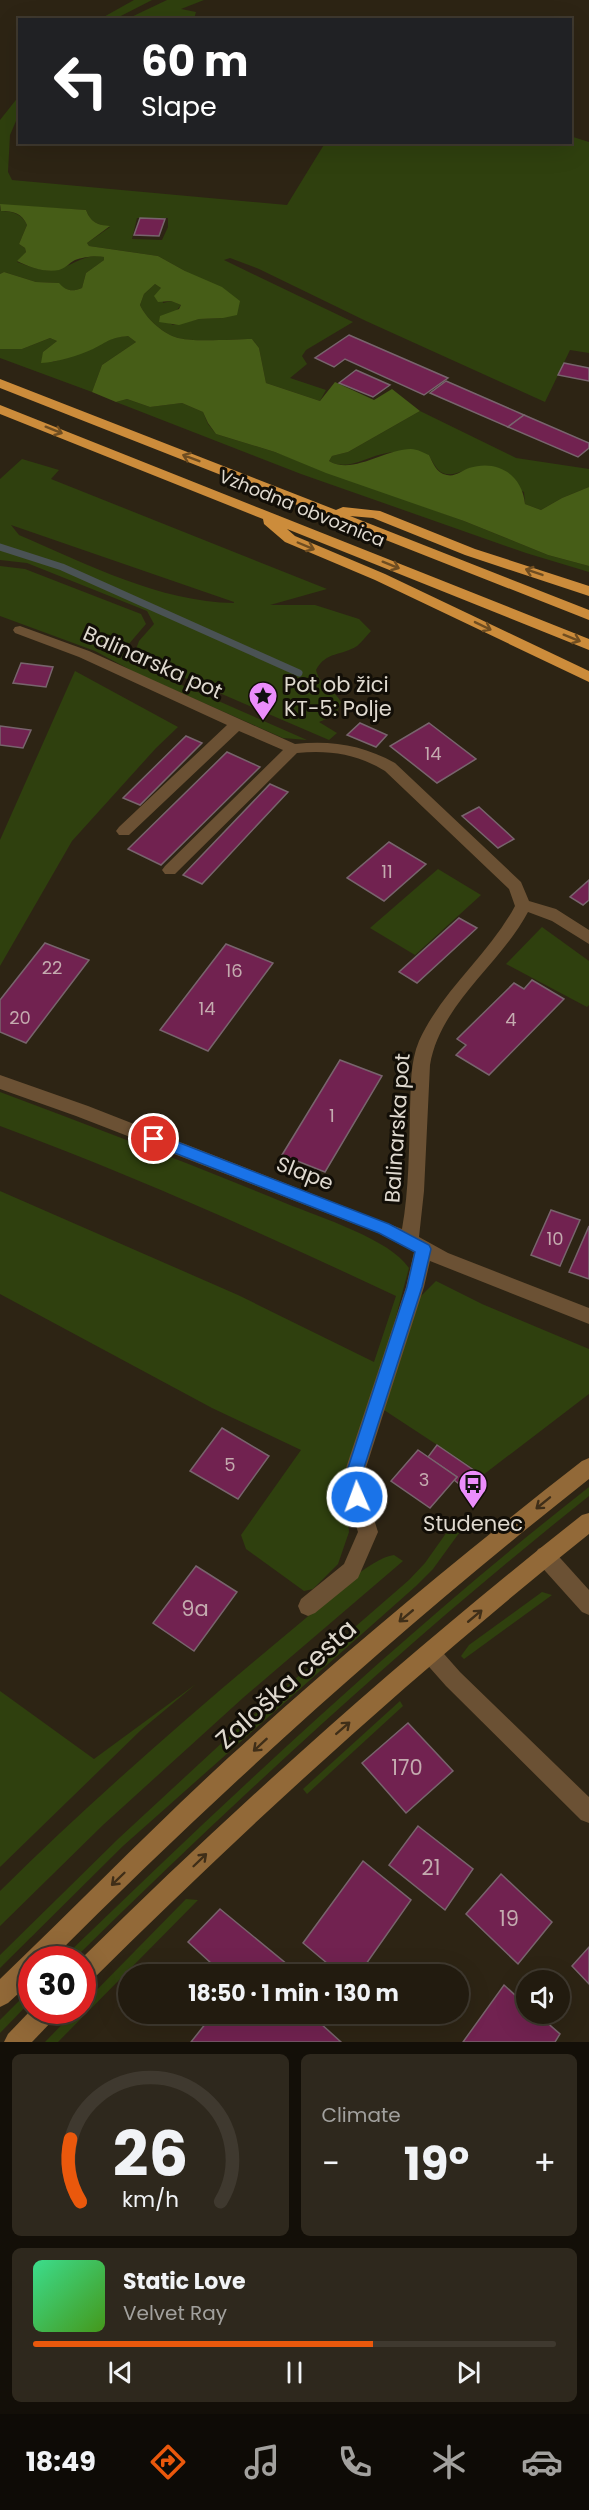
<!DOCTYPE html>
<meta charset="utf-8">
<style>
:root{--surface:#221b0f;--page:#2e281d;--text:#f1f3f6;--muted:#a2a19e;--line:#3f392f;--accent:#ea580c}
body{margin:0;font-family:Poppins,sans-serif;background:var(--page);color:var(--text);height:100vh;display:flex;flex-direction:column;font-size:22px;white-space:nowrap}
*{box-sizing:border-box;margin:0}
p{font-size:20px;color:var(--muted)}
.icon{flex:none;width:33px;height:33px;fill:none;stroke:currentColor;stroke-width:2;stroke-linecap:round;stroke-linejoin:round}
.map{position:relative;height:2042px;overflow:hidden}
.side{display:flex;flex-direction:column;gap:12px;padding:12px;background:#130f08;flex:1}
.side>*{flex:none}
.hud{position:absolute;left:18px;top:18px;width:554px;height:126px;border-radius:0px;box-shadow:0 6px 24px #0002,0 0 0 2px var(--line);background:#202124;color:#fff;overflow:hidden}
.tools{position:absolute;left:516px;top:1970px;display:grid;gap:12px}
.tools a{display:grid;place-items:center;width:54px;height:54px;border-radius:50%;background:var(--surface);box-shadow:0 6px 24px #0002,0 0 0 2px var(--line);font-size:30px}
.speed{position:absolute;left:18px;top:1946px;display:flex;gap:12px;font-size:30px;font-weight:700;text-align:center}
.speed>*{display:grid;place-content:center;width:78px;height:78px;border-radius:50%;background:var(--surface);box-shadow:0 6px 24px #0002,0 0 0 2px var(--line);line-height:1}
.speed .limit{border:9px solid #d22;background:#fff;color:#111}
.pin{position:absolute;display:grid;place-items:center;width:51px;height:51px;color:#fff;margin:-26px;border:3px solid #fff;border-radius:50%;box-shadow:0 2px 6px #0007}
.me{position:absolute;width:66px;margin:-33px;rotate:358deg;stroke-linejoin:round;filter:drop-shadow(0 0 4px #0008)}
.turn{display:flex;align-items:center;gap:21px;height:126px;padding:0 24px;font-size:27px}
.turn .icon{width:78px;height:78px;stroke-width:2.5}
.turn b{display:block;font-size:42px;line-height:51px}
.big{font-size:45px;font-weight:700;line-height:1.1}
.side .widget{flex:1;display:flex;flex-direction:column;justify-content:center;gap:9px;min-width:0;padding:0 21px;border-radius:9px;background:var(--page)}
.side .dial{align-items:center;gap:0}
.dial svg{height:156px;overflow:visible;fill:none;stroke:var(--line);stroke-width:7;stroke-linecap:round;text-anchor:middle}
.dial text{fill:var(--text);stroke:none}
.song{display:flex;align-items:center;gap:18px}
.cover{width:72px;height:72px;border-radius:9px;background:linear-gradient(135deg,hsl(150 70% 55%),hsl(100 70% 35%))}
.played{height:6px;border-radius:3px;background:linear-gradient(90deg,var(--accent) 65%,var(--line) 65%)}
.keys{display:flex;justify-content:space-around;direction:ltr}
.heat{display:flex;justify-content:space-between;align-items:center;font-size:33px;direction:ltr}
.side .tiles{flex:1;display:grid;gap:12px;grid-template-columns:1fr 1fr}
.widget:last-child{grid-column:span 2}
.trip{position:absolute;left:118px;top:1964px;width:351px;height:60px;border-radius:30px;background:var(--surface);box-shadow:0 6px 24px #0002,0 0 0 2px var(--line);font-weight:700;line-height:60px;text-align:center}
.dock{display:flex;height:96px;justify-content:space-around;align-items:center;background:#0e0b06;color:var(--muted)}
.dock .icon{width:42px;height:42px}
.dock .active{color:var(--accent)}
.dock b{font-size:27px;color:var(--text)}
.map>svg:first-child{display:block}
</style>
<div class="map">
<svg width="589" height="2042" viewBox="0 0 589 2042">
<rect width="100%" height="100%" fill="#2d2414"/>
<g fill="#2f400e" fill-rule="evenodd">
<path d="M134,0H152L115,19H100Z"/>
<path d="M167,0H204L181,9L196,12L194,19H127Z"/>
<path d="M19,96V114L10,135L8,172L12,180L287,205L325,143L570,142V136L589,142V353L570,350L545,402L366,321L259,269L230,258L224,260L353,322L306,350L302,356L307,364L290,378L326,390L320,401L266,383L259,348L252,339C233,339 192,343 175,337C161,332 146,318 140,305L144,294L155,284L161,288L163,303L171,301L181,305L167,322L173,325L199,319L223,318L185,271L158,256L89,246L87,243L110,227C97,224 91,223 86,210L0,205L1,211C13,211 22,214 27,225L19,244L25,248L26,252L17,262C28,266 43,272 54,270C72,267 85,252 104,257V260L86,273L82,288C72,292 66,291 58,283L36,282L4,272L0,274V120ZM137,218H168V227L162,240L132,239Z"/>
<path d="M128,336L136,342L102,365L92,392L0,358V349H22L50,338L57,341L43,352L53,362L92,349L109,338Z"/>
<path d="M127,399L150,407L182,403L203,412L208,424L216,434L275,452L464,521L548,555L589,566V572L526,553L301,474L116,402Z"/>
<path d="M420,411L516,458L589,469V487L562,498L541,510L525,504L524,492L470,468C447,478 440,478 429,455C416,454 400,450 387,453C367,456 348,472 329,461L332,456L348,452Z"/>
<path d="M22,459L59,470L51,479L327,589L270,605H315L359,619L371,631C367,635 362,642 357,646C342,656 326,651 316,670C319,684 334,689 341,702L336,715L319,722L337,733L329,740L187,679L142,657L136,649L139,641L154,624L147,611L27,563L0,560V479ZM11,525L234,602V603C160,602 87,564 19,535Z"/>
<path d="M0,566L25,569L141,614L146,624L122,652L143,668L307,740L283,738L138,674L95,651L0,616Z"/>
<path d="M75,671L178,727L156,748L72,841L0,966V840Z"/>
<path d="M438,869L481,895L415,955L370,928Z"/>
<path d="M542,927L589,961V1005L587,1007L506,964Z"/>
<path d="M0,1092C96,1128 191,1164 285,1203C319,1217 390,1239 409,1268L384,1361L345,1472L349,1532L338,1564L313,1589L304,1591L246,1549L241,1535L301,1450L212,1408L0,1294V1191L238,1295L374,1362L396,1296C266,1235 135,1176 0,1126Z"/>
<path d="M436,1281L482,1304L589,1349V1394L483,1475L384,1410L416,1301Z"/>
<path d="M589,1487V1496C408,1640 239,1797 74,1959H62C232,1795 403,1633 589,1487Z"/>
<path d="M454,1522L462,1529L433,1569L416,1586L123,1846L0,1968V1955L118,1839L226,1739L409,1580L425,1563Z"/>
<path d="M394,1555L403,1561L244,1697L103,1825L0,1926V1891C97,1795 201,1705 306,1618C326,1601 370,1558 394,1555Z"/>
<path d="M542,1592L552,1595L464,1659L461,1656L469,1645Z"/>
<path d="M196,1684L141,1730L0,1867V1691L94,1759Z"/>
<path d="M400,1701L403,1706L307,1794L303,1789Z"/>
<path d="M186,1899L198,1900L58,2042H45L76,2010H82L83,2004Z"/>
<path d="M31,1989V2001L0,2033V2020Z"/>
</g>
<path fill="#465d17" d="M0,204L86,210C91,223 98,225 110,226L87,243L89,246L158,256L185,271L222,287L240,301L237,315L223,318L199,319L179,325L159,322L160,316L179,309L181,305L171,301L158,302L154,296L161,288L155,284L144,294L140,305C146,318 161,332 175,337C192,343 233,339 252,339L259,348L266,383L320,401L335,382L374,400L392,389L420,411L348,452L332,456L329,461C353,475 385,449 411,449C417,449 424,453 429,455C433,463 436,473 447,475C455,477 461,471 469,468C497,459 522,474 525,504L541,510L562,498L589,487V566L548,555L464,521L326,473L275,452L216,434L208,423L203,412L182,403L150,407L127,399L116,402L92,392L102,365L136,342L128,336C109,338 109,341 93,349C78,356 57,362 41,363L43,352L57,341L50,338L22,349H0V274L4,272L36,282L59,283C66,291 72,292 82,288L86,273L104,260V257C96,255 83,257 75,260C69,263 66,268 59,270C45,273 29,267 17,261L26,252L25,248L19,244L27,225C22,213 13,211 1,211Z"/>
<g fill="none" stroke-linecap="round" stroke-linejoin="round">
<path stroke="#4a5254" stroke-width="7" d="M0,547L62,567L299,673"/>
</g>
<g fill="#712250" stroke="#78646d" stroke-width="1.5">
<path d="M140,218L165,219L159,236L134,235Z"/>
<path d="M349,335L448,378L424,395L345,359L334,367L315,358Z"/>
<path d="M564,363L589,368V381L558,375Z"/>
<path d="M356,370L390,385L373,397L339,383Z"/>
<path d="M446,381L524,415L508,427L430,393Z"/>
<path d="M524,415L589,443V448L578,457L508,427Z"/>
<path d="M21,663L53,667L46,687L13,683Z"/>
<path d="M360,723L387,735L376,747L347,735Z"/>
<path d="M429,723L476,759L437,783L390,746Z"/>
<path d="M0,726L31,730L23,748L0,745Z"/>
<path d="M186,736L202,743L140,805L123,798Z"/>
<path d="M227,752L260,767L161,865L128,849Z"/>
<path d="M270,784L288,792L202,884L183,875Z"/>
<path d="M479,807L514,839L498,848L462,816Z"/>
<path d="M389,842L426,864L384,901L347,878Z"/>
<path d="M589,880V900L583,905L570,897Z"/>
<path d="M459,918L477,928L417,983L399,972Z"/>
<path d="M45,943L89,960L26,1043L0,1032V1000Z"/>
<path d="M226,944L273,963L208,1051L160,1030Z"/>
<path d="M532,980L564,999L489,1075L456,1055L466,1045L457,1039L514,983L524,989Z"/>
<path d="M340,1060L382,1076L325,1172L282,1155Z"/>
<path d="M551,1210L580,1220L560,1266L531,1255Z"/>
<path d="M589,1226V1279L569,1272Z"/>
<path d="M222,1428L269,1456L238,1499L190,1471Z"/>
<path d="M437,1445L475,1471L463,1487L454,1480L457,1477L428,1457Z"/>
<path d="M418,1450L457,1477L430,1508L391,1481Z"/>
<path d="M196,1566L237,1592L194,1651L153,1623Z"/>
<path d="M408,1723L453,1771L406,1813L362,1763Z"/>
<path d="M418,1826L473,1869L445,1910L389,1865Z"/>
<path d="M363,1861L411,1900L359,1974H340L303,1943Z"/>
<path d="M501,1874L552,1922L518,1964L466,1914Z"/>
<path d="M220,1909L299,1974H267L255,1963L246,1974H223L188,1942Z"/>
<path d="M589,1947V1984L572,1966Z"/>
<path d="M255,1963L267,1974H246Z"/>
<path d="M504,1985L526,2005V2013H536L560,2034L555,2042H463Z"/>
<path d="M214,2013H309L341,2042H191Z"/>
</g>
<g fill="none" stroke-linecap="round" stroke-linejoin="round">
<g fill="#6b5134" fill-rule="evenodd">
<path d="M20,626L89,651L295,744C331,740 363,745 395,763L521,882L529,901L556,909L589,930V944L552,921L528,912C500,965 440,1004 430,1065L424,1191L419,1237L448,1253L589,1308V1324L430,1261L424,1287L364,1474L367,1497L378,1532L358,1578L315,1613L308,1616L301,1613L298,1606L301,1599L344,1564L358,1532L347,1497L344,1474L406,1287L414,1252L378,1233L76,1116L0,1089V1075L88,1106L402,1229C409,1189 409,1149 410,1109C411,1087 410,1062 419,1041C442,990 489,955 515,906L509,889L385,771C357,754 330,750 297,753L175,874H165L162,870L165,866L283,750L239,731L129,835H119L116,831L119,827L227,725L79,657L15,633L13,630L15,627Z"/>
<path d="M545,1546L552,1549L589,1590V1615L582,1612L538,1563L535,1556L538,1549Z"/>
<path d="M430,1643L437,1646L460,1672L589,1797V1823L581,1820L446,1686L423,1660L420,1653L423,1646Z"/>
</g>
<g fill="#926938" fill-rule="evenodd">
<path d="M589,1458V1479C400,1628 222,1789 52,1959H32V1981L8,2003L0,2007V1979C76,1906 150,1830 228,1758C342,1654 460,1556 582,1461Z"/>
<path d="M589,1513V1534C414,1674 249,1824 90,1982L82,1985L81,1959C240,1802 406,1654 582,1515Z"/>
<path d="M32,2009L59,2010L55,2018L32,2042H4L8,2034Z"/>
</g>
<g fill="#cc8c3b" fill-rule="evenodd">
<path d="M0,379L336,510L343,507L380,511L475,549L589,586V596L465,555L373,518L350,516L589,610V620L0,388Z"/>
<path d="M0,405L589,639V650L287,529L295,536L385,574L589,671V682L375,580L285,542L264,524L263,519L0,414Z"/>
</g>
</g>
<defs><path id="oneway-shaft" d="M-6 0H5M1.5-3L5.5 0L1.5 3" fill="none" stroke-width="1.6" stroke-linecap="round" stroke-linejoin="round" transform="scale(1.5)"/></defs>
<g stroke="#6f4d21">
<use href="#oneway-shaft" transform="translate(54 430) rotate(22)"/>
<use href="#oneway-shaft" transform="translate(191 458) rotate(-159)"/>
<use href="#oneway-shaft" transform="translate(306 546) rotate(23)"/>
<use href="#oneway-shaft" transform="translate(391 565) rotate(22)"/>
<use href="#oneway-shaft" transform="translate(534 572) rotate(-161)"/>
<use href="#oneway-shaft" transform="translate(483 626) rotate(26)"/>
<use href="#oneway-shaft" transform="translate(572 638) rotate(22)"/>
</g>
<g stroke="#3f2e18">
<use href="#oneway-shaft" transform="translate(543 1503) rotate(141)"/>
<use href="#oneway-shaft" transform="translate(406 1616) rotate(140)"/>
<use href="#oneway-shaft" transform="translate(475 1616) rotate(-40)"/>
<use href="#oneway-shaft" transform="translate(343 1728) rotate(-41)"/>
<use href="#oneway-shaft" transform="translate(260 1745) rotate(137)"/>
<use href="#oneway-shaft" transform="translate(200 1860) rotate(-44)"/>
<use href="#oneway-shaft" transform="translate(118 1879) rotate(136)"/>
</g>
<path fill="#1a73e8" stroke="#114b97" stroke-width="1.5" d="M154,1133L389,1224L429,1245L431,1249L422,1287L362,1474L366,1497L363,1503L357,1505L351,1503L346,1474L407,1287L415,1252L379,1233L149,1143L146,1139L149,1135Z"/>
<defs>
<g id="sight-pin" transform="scale(1.5)"><path d="M0 17L-7.5 6A9.5 9.5 0 1 1 7.5 6Z" fill="#eb8dfb" stroke="#120e07"/><path d="M0-6L1.8-2.2L6-1.7L2.9 1.2L3.7 5.4L0 3.3L-3.7 5.4L-2.9 1.2L-6-1.7L-1.8-2.2Z" fill="#111"/></g>
<g id="bus-pin" transform="scale(1.5)"><path d="M0 17L-7.5 6A9.5 9.5 0 1 1 7.5 6Z" fill="#eb8dfb" stroke="#120e07"/><path d="M-5-6H5V4H4V6H2V4H-2V6H-4V4H-5ZM-3.5-4V0h7V-4ZM-3.5 1.2v1.5H-2V1.2ZM2 1.2v1.5H3.5V1.2Z" fill="#111"/></g>
</defs>
<g fill-rule="evenodd">
<use href="#sight-pin" x="263" y="696"/>
<use href="#bus-pin" x="473" y="1484"/>
</g>
<g text-anchor="middle" dominant-baseline="central" stroke-width="6" stroke-linejoin="round" paint-order="stroke">
<g font-size="18" fill="#dfd9cf" stroke="#120e07">
<text transform="translate(302 508) rotate(22)">Vzhodna obvoznica</text>
</g>
<g font-size="18" fill="#c4abaf">
<text x="433" y="753">14</text>
<text x="387" y="871">11</text>
<text x="52" y="967">22</text>
<text x="234" y="970">16</text>
<text x="207" y="1008">14</text>
<text x="20" y="1017">20</text>
<text x="511" y="1019">4</text>
<text x="332" y="1115">1</text>
<text x="555" y="1238">10</text>
<text x="230" y="1464">5</text>
<text x="424" y="1479">3</text>
</g>
<g font-size="21" fill="#dfd9cf" stroke="#120e07">
<text transform="translate(153 662) rotate(24)">Balinarska pot</text>
<text transform="translate(397 1128) rotate(-86)">Balinarska pot</text>
<text transform="translate(305 1173) rotate(21)">Slape</text>
</g>
<g font-size="21" fill="#dfd9cf" stroke="#120e07" text-anchor="start">
<text x="284" y="684">Pot ob žici<tspan x="284" dy="24">KT-5: Polje</tspan></text>
<text x="473" y="1523" text-anchor="middle">Studenec</text>
</g>
<g font-size="21" fill="#c4abaf">
<text x="195" y="1608">9a</text>
<text x="407" y="1767">170</text>
<text x="431" y="1867">21</text>
<text x="509" y="1918">19</text>
</g>
<g font-size="26" fill="#dfd9cf" stroke="#120e07">
<text transform="translate(286 1684) rotate(-42)">Zaloška cesta</text>
</g>
</g>
</svg>
<div class="tools">
<a><svg class="icon" aria-label="sound" viewBox="0 0 24 24"><path d="M4 9h4l5-4v14l-5-4H4zM17 9q2 3 0 6"/></svg></a>
</div>
<div class="speed"><div class="limit">30</div></div>
<div class="pin" style="left:154px;top:1139px;background:#d93025"><svg class="icon" aria-label="arrive" viewBox="0 0 24 24"><path d="M6 21V4h12l-3 4 3 4H6"/></svg></div>
<svg class="me" style="left:357px;top:1497px" viewBox="-20 -20 40 40"><circle r="17" fill="#1a73e8" stroke="#fff" stroke-width="3"/><path d="M0-11L8 9 0 5-8 9z" fill="#fff"/></svg>
<div class="trip">18:50 · 1 min · 130 m</div>
<div class="hud">
<div class="turn"><svg class="icon" aria-label="left" viewBox="0 0 24 24"><path d="M17 20v-9H6M10 6l-5 5 5 5"/></svg><div><b>60 m</b>Slape</div></div>
</div>
</div>
<section class="side">
<div class="tiles">
<div class="widget dial"><svg viewBox="0 0 100 80">
<path d="M14 69A42 42 0 1 1 86 69"/>
<path d="M14 69A42 42 0 0 1 9 37" stroke="#ea580c"/>
<text x="50" y="56" font-size="32" font-weight="700">26</text>
<text x="50" y="72" font-size="11">km/h</text>
</svg></div>
<div class="widget"><p>Climate</p>
<div class="heat"><a>−</a><b class="big">19°</b><a>+</a></div>
</div>
<div class="widget">
<div class="song"><i class="cover"></i><div><b>Static Love</b><p>Velvet Ray</p></div></div>
<div class="played"></div>
<div class="keys"><svg class="icon" aria-label="previous" viewBox="0 0 24 24"><path d="M18 5L8 12l10 7zM5 5v14"/></svg><svg class="icon" aria-label="pause" viewBox="0 0 24 24"><path d="M8 5v14M16 5v14"/></svg><svg class="icon" aria-label="next" viewBox="0 0 24 24"><path d="M6 5l10 7-10 7zM19 5v14"/></svg></div>
</div>
</div>
</section>
<nav class="dock">
<b>18:49</b>
<svg class="icon active" aria-label="directions" viewBox="0 0 24 24"><path d="M12 3l9 9-9 9-9-9zM9 14v-3h6M13 9l2 2-2 2"/></svg>
<svg class="icon" aria-label="music" viewBox="0 0 24 24"><path d="M9 18V5l10-2v13"/><circle cx="6" cy="18" r="3"/><circle cx="16" cy="16" r="3"/></svg>
<svg class="icon" aria-label="phone" viewBox="0 0 24 24"><path d="M5 4h4l2 5-3 2q2 4 5 5l2-3 5 2v4C11 20 4 13 5 4z"/></svg>
<svg class="icon" aria-label="climate" viewBox="0 0 24 24"><path d="M12 3v18M4 7l16 10M4 17L20 7"/></svg>
<svg class="icon" aria-label="car" viewBox="0 0 24 24"><path d="M5 17H2v-5l4-1 3-4h7l3 4 3 1v5h-3M9 17h6M6 11h13"/><circle cx="7" cy="17" r="2"/><circle cx="17" cy="17" r="2"/></svg>
</nav>
